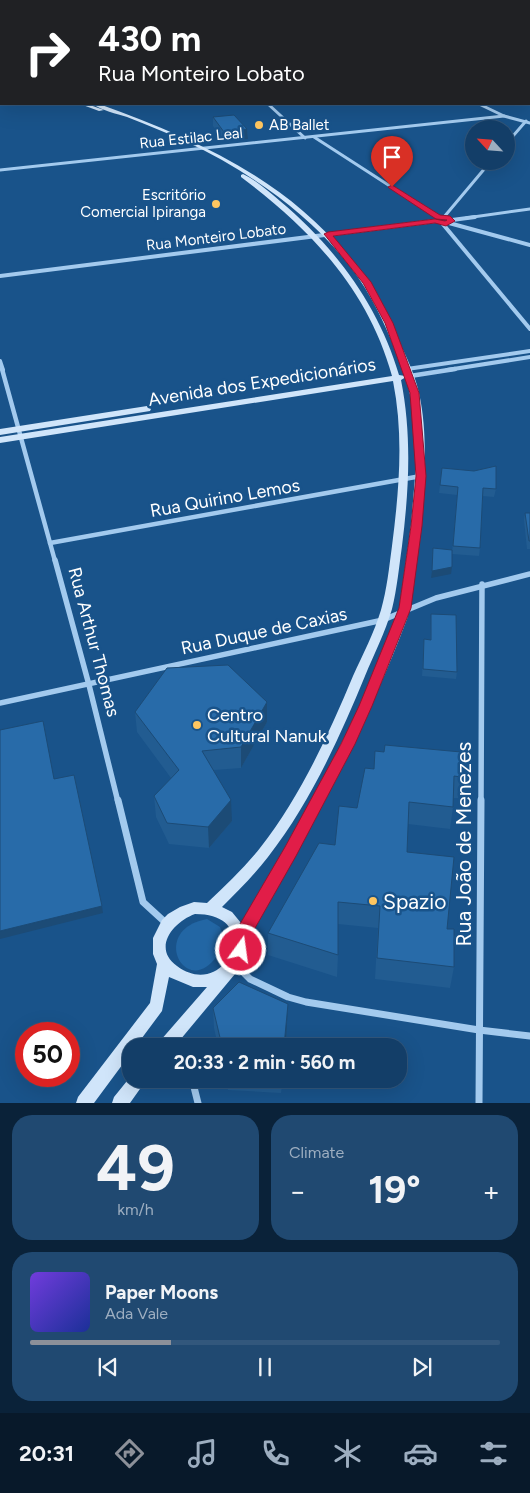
<!DOCTYPE html>
<meta charset="utf-8">
<style>
:root{--surface:#133e68;--page:#204971;--text:#f1f3f6;--muted:#9daec0;--line:#32577c;--accent:#8c9099}
body{margin:0;font-family:Figtree,sans-serif;background:var(--page);color:var(--text);height:100vh;display:flex;flex-direction:column;font-size:19px;white-space:nowrap}
*{box-sizing:border-box;margin:0}
p{font-size:16px;color:var(--muted)}
.icon{flex:none;width:28px;height:28px;fill:none;stroke:currentColor;stroke-width:2;stroke-linecap:round;stroke-linejoin:round}
.map{position:relative;height:1103px;overflow:hidden}
.side{display:flex;flex-direction:column;gap:12px;padding:12px;background:#0a2239;flex:1}
.side>*{flex:none}
.banner{position:absolute;left:0px;top:0px;width:530px;height:105px;box-shadow:0 5px 20px #0002,0 0 0 1px var(--line);background:#202124;color:#fff;overflow:hidden}
.needle{width:32px;rotate:296deg}
.controls{position:absolute;left:465px;top:120px;display:grid;gap:10px}
.controls a{display:grid;place-items:center;width:50px;height:50px;border-radius:50%;background:var(--surface);box-shadow:0 5px 20px #0002,0 0 0 1px var(--line);font-size:25px}
.speed{position:absolute;left:15px;top:1022px;display:flex;gap:10px;font-size:25px;font-weight:700;text-align:center}
.speed>*{display:grid;place-content:center;width:65px;height:65px;border-radius:50%;background:var(--surface);box-shadow:0 5px 20px #0002,0 0 0 1px var(--line);line-height:1}
.speed .limit{border:8px solid #d22;background:#fff;color:#111}
.pin{position:absolute;display:grid;place-items:center;width:42px;height:42px;color:#fff;margin:-51px -21px;border-radius:50% 50% 50% 0;rotate:-45deg;box-shadow:0 0 5px #0007}
.pin .icon{rotate:45deg}
.me{position:absolute;width:55px;margin:-28px;rotate:14deg;stroke-linejoin:round;filter:drop-shadow(0 0 4px #0008)}
.turn{display:flex;align-items:center;gap:18px;height:105px;padding:0 15px;font-size:22px}
.turn .icon{width:65px;height:65px;stroke-width:2.5}
.turn b{display:block;font-size:35px;line-height:42px}
.big{font-size:38px;font-weight:700;line-height:1.1}
.side .tile{flex:1;display:flex;flex-direction:column;justify-content:center;gap:8px;min-width:0;padding:0 18px;border-radius:20px;background:var(--page)}
.side .dial{align-items:center;gap:0}
.dial b{font-size:65px;line-height:1}
.song{display:flex;align-items:center;gap:15px}
.cover{width:60px;height:60px;border-radius:8px;background:linear-gradient(135deg,hsl(260 70% 55%),hsl(230 70% 35%))}
.played{height:5px;border-radius:2px;background:linear-gradient(90deg,var(--accent) 30%,var(--line) 30%)}
.keys{display:flex;justify-content:space-around;direction:ltr}
.heat{display:flex;justify-content:space-between;align-items:center;font-size:28px;direction:ltr}
.side .tiles{flex:1;display:grid;gap:12px;grid-template-columns:1fr 1fr}
.tile:last-child{grid-column:span 2}
.trip{position:absolute;left:122px;top:1038px;width:285px;height:50px;border-radius:20px;background:var(--surface);box-shadow:0 5px 20px #0002,0 0 0 1px var(--line);font-weight:700;line-height:50px;text-align:center}
.tab-bar{display:flex;height:80px;justify-content:space-around;align-items:center;background:#08192a;color:var(--muted)}
.tab-bar .icon{width:35px;height:35px}
.tab-bar .on{color:var(--accent)}
.tab-bar b{font-size:22px;color:var(--text)}
.map>svg:first-child{display:block}
</style>
<div class="map">
<svg width="530" height="1103" viewBox="0 0 530 1103">
<rect width="100%" height="100%" fill="#19538a"/>
<path fill="#2266a4" d="M207,919L220,927C224,938 224,946 217,956C186,1000 148,930 207,919Z"/>
<g fill="none" stroke-linecap="round" stroke-linejoin="round">
<path stroke="#a3caee" stroke-width="2.5" d="M212,1L222,0"/>
<g stroke="#a3caee" stroke-width="3">
<path d="M268,104L305,138"/>
<path d="M479,104L504,116L530,123"/>
<path d="M314,137L438,217"/>
<path d="M506,144L526,121"/>
<path d="M0,170L504,116"/>
<path d="M444,217L491,161"/>
<path d="M466,218L530,209"/>
</g>
<g stroke="#a3caee" stroke-width="4">
<path d="M452,220L475,217"/>
<path d="M442,223L530,329"/>
<path d="M449,223L530,245"/>
<path d="M0,276L435,221"/>
<path d="M0,361L3,370"/>
<path d="M407,369L530,351"/>
<path d="M447,370L530,357"/>
</g>
<g stroke="#a3caee" stroke-width="4.5">
<path d="M2,369L55,561"/>
<path d="M410,376L455,369"/>
<path d="M50,543L421,476"/>
</g>
<g stroke="#a3caee" stroke-width="5.5">
<path d="M55,560L89,685L118,802"/>
<path d="M0,703L383,620L436,598L530,574"/>
<path d="M481,802L482,584"/>
</g>
<g stroke="#a3caee" stroke-width="7">
<path d="M118,800L143,902L167,924"/>
<path d="M236,965L250,979L288,997L306,1002L479,1030L530,1036"/>
<path d="M192,1079L198,1103"/>
<path d="M479,1103L481,800"/>
</g>
<g fill="#d0e5fa" fill-rule="evenodd">
<rect x="0" y="82" width="1" height="2"/>
<path d="M80,104H87L104,110L99,111Z"/>
<path d="M93,104H99C224,149 331,201 392,327C402,348 414,370 419,393C427,429 425,467 423,503C422,527 417,550 414,574C412,589 412,604 407,619C365,731 308,835 248,938L246,955L240,968L175,1046H157L160,1041L207,987H193L169,977L162,1011L136,1046H131V1053L94,1103H76L78,1097L150,1003L157,964L153,954V938L162,920L168,914L180,907L194,902L207,903C226,885 244,868 260,848C300,797 328,736 353,676C363,654 374,633 381,610C387,589 389,568 392,546C399,491 404,436 393,381L0,443V437L392,376C368,289 311,230 241,177V175L243,174C256,180 269,192 280,201C335,247 379,306 399,375L405,376C396,350 385,324 372,300C334,230 257,175 187,142C168,133 147,125 127,117C117,114 101,110 93,104ZM406,377L413,408L416,465L411,525L399,611L359,708L326,774L293,836L241,923L232,912L222,907C238,891 254,875 268,857C310,803 339,739 365,676C374,654 385,633 392,609C397,589 399,567 402,546C409,490 412,435 401,380ZM195,914C267,914 225,1002 177,966C152,948 173,922 195,914Z"/>
<path d="M147,406L151,409L150,411L0,435V429Z"/>
<path d="M131,1076V1079H147L130,1103H112L114,1097Z"/>
</g>
</g>
<g fill="#225c91">
<path d="M213,117L247,129L248,139L224,141L213,126Z"/>
<path d="M442,468L496,489L494,497L482,496L480,548L479,556L452,554L457,495L439,493Z"/>
<path d="M525,513H530V549H527L524,520Z"/>
<path d="M431,614L457,672L456,679L422,676L424,639L430,640Z"/>
<path d="M267,702V722L241,768L214,770L232,821L209,848L169,844L156,817L154,796L171,778L137,732L135,712Z"/>
<path d="M374,769L461,777L458,798H453V807L450,829L408,824L407,852L447,929L454,967L450,988L375,979L378,928L338,924V955L337,977L268,955V933L335,845L357,808Z"/>
<path d="M213,1008L287,1024L286,1046H218L214,1028Z"/>
<path d="M226,1079H283L281,1093L228,1090Z"/>
</g>
<g fill="#1c4b76">
<rect x="0" y="55" width="1" height="13"/>
<path d="M247,129L248,139L224,141V132Z"/>
<path d="M452,567L451,574L431,578L432,571Z"/>
<path d="M267,702V722L241,768V747Z"/>
<path d="M231,800L232,821L209,848L208,827Z"/>
<path d="M102,906L103,913L0,939V931Z"/>
<path d="M288,1004L287,1024L286,1046H284Z"/>
</g>
<g fill="#286ba9" stroke="#1c4b76">
<rect x="0" y="17" width="1" height="38"/>
<path d="M234,115L247,129L224,132L213,117Z"/>
<path d="M496,466V489L483,488L480,548L453,546L458,487L440,485L442,468L474,471Z"/>
<path d="M525,513H530V541H529Z"/>
<path d="M433,548L452,550V567L432,571Z"/>
<path d="M431,614L456,615L457,672L423,669L424,639L431,640Z"/>
<path d="M228,665L267,702L241,747L202,751L231,800L208,827L167,823L154,796L179,770L135,712L167,668Z"/>
<path d="M43,721L54,779L74,775L102,906L0,931V730Z"/>
<path d="M385,745L461,752V777L454,776L453,807L409,802L407,852L454,857L447,929H454V967L377,958L380,906L338,902V955L268,933L319,843L335,845L339,806L357,808L365,768L374,769L375,751L384,752Z"/>
<path d="M239,982L288,1004L284,1046H222L213,1008Z"/>
</g>
<path fill="#e11d48" stroke="#92132f" d="M392,185L440,215L450,216L455,221L446,226L435,223L333,236L371,282L393,323L419,393L426,476L422,526L411,608L372,706L355,744L296,856L250,937L249,950L247,955L241,958L235,955L233,950V936L285,847L341,744L359,706L399,608L411,526L416,476L410,393L385,323L363,283L324,234L328,232L435,219L445,221L447,220L436,219L389,188L388,187Z"/>
<g fill="#ffc660" stroke="#19538a" stroke-width="2">
<circle cx="259" cy="125" r="5"/>
<circle cx="216" cy="204" r="5"/>
<circle cx="197" cy="725" r="5"/>
<circle cx="373" cy="901" r="5"/>
</g>
<g text-anchor="middle" dominant-baseline="central" stroke-width="5" stroke-linejoin="round" paint-order="stroke">
<g font-size="15" fill="#fff" stroke="#19538a" text-anchor="start">
<text x="269" y="125">AB Ballet</text>
<text x="206" y="195" text-anchor="end">Escritório<tspan x="206" dy="17">Comercial Ipiranga</tspan></text>
</g>
<g font-size="15" fill="#fff" stroke="#19538a">
<text transform="translate(191 138) rotate(-6)">Rua Estilac Leal</text>
<text transform="translate(216 237) rotate(-7)">Rua Monteiro Lobato</text>
</g>
<g font-size="18" fill="#fff" stroke="#19538a">
<text transform="translate(262 382) rotate(-9)">Avenida dos Expedicionários</text>
<text transform="translate(225 498) rotate(-10)">Rua Quirino Lemos</text>
<text transform="translate(264 631) rotate(-12)">Rua Duque de Caxias</text>
<text transform="translate(94 642) rotate(75)">Rua Arthur Thomas</text>
</g>
<g font-size="18" fill="#fff" stroke="#19538a" text-anchor="start">
<text x="207" y="715">Centro<tspan x="207" dy="21">Cultural Nanuk</tspan></text>
</g>
<g font-size="21" fill="#fff" stroke="#19538a">
<text transform="translate(463 844) rotate(-90)">Rua João de Menezes</text>
</g>
<g font-size="21" fill="#fff" stroke="#19538a" text-anchor="start">
<text x="383" y="901">Spazio</text>
</g>
</g>
</svg>
<div class="controls">
<a><svg class="needle" viewBox="-14 -14 28 28"><path d="M0-13l5 13h-10z" fill="#e53935"/><path d="M0 13l5-13h-10z" fill="#9daec0"/></svg></a>
</div>
<div class="speed"><div class="limit">50</div></div>
<div class="pin" style="left:392px;top:187px;background:#d93025"><svg class="icon" aria-label="arrive" viewBox="0 0 24 24"><path d="M6 21V4h12l-3 4 3 4H6"/></svg></div>
<svg class="me" style="left:241px;top:950px" viewBox="-20 -20 40 40"><circle r="17" fill="#e11d48" stroke="#fff" stroke-width="3"/><path d="M0-11L8 9 0 5-8 9z" fill="#fff"/></svg>
<div class="trip">20:33 · 2 min · 560 m</div>
<div class="banner">
<div class="turn"><svg class="icon" aria-label="right" viewBox="0 0 24 24"><path d="M7 20v-9h11M14 6l5 5-5 5"/></svg><div><b>430 m</b>Rua Monteiro Lobato</div></div>
</div>
</div>
<section class="side">
<div class="tiles">
<div class="tile dial"><b>49</b><p>km/h</p></div>
<div class="tile"><p>Climate</p>
<div class="heat"><a>−</a><b class="big">19°</b><a>+</a></div>
</div>
<div class="tile">
<div class="song"><i class="cover"></i><div><b>Paper Moons</b><p>Ada Vale</p></div></div>
<div class="played"></div>
<div class="keys"><svg class="icon" aria-label="previous" viewBox="0 0 24 24"><path d="M18 5L8 12l10 7zM5 5v14"/></svg><svg class="icon" aria-label="pause" viewBox="0 0 24 24"><path d="M8 5v14M16 5v14"/></svg><svg class="icon" aria-label="next" viewBox="0 0 24 24"><path d="M6 5l10 7-10 7zM19 5v14"/></svg></div>
</div>
</div>
</section>
<nav class="tab-bar">
<b>20:31</b>
<svg class="icon on" aria-label="directions" viewBox="0 0 24 24"><path d="M12 3l9 9-9 9-9-9zM9 14v-3h6M13 9l2 2-2 2"/></svg>
<svg class="icon" aria-label="music" viewBox="0 0 24 24"><path d="M9 18V5l10-2v13"/><circle cx="6" cy="18" r="3"/><circle cx="16" cy="16" r="3"/></svg>
<svg class="icon" aria-label="phone" viewBox="0 0 24 24"><path d="M5 4h4l2 5-3 2q2 4 5 5l2-3 5 2v4C11 20 4 13 5 4z"/></svg>
<svg class="icon" aria-label="climate" viewBox="0 0 24 24"><path d="M12 3v18M4 7l16 10M4 17L20 7"/></svg>
<svg class="icon" aria-label="car" viewBox="0 0 24 24"><path d="M5 17H2v-5l4-1 3-4h7l3 4 3 1v5h-3M9 17h6M6 11h13"/><circle cx="7" cy="17" r="2"/><circle cx="17" cy="17" r="2"/></svg>
<svg class="icon" aria-label="filters" viewBox="0 0 24 24"><path d="M4 7h16M4 17h16"/><circle cx="9" cy="7" r="2"/><circle cx="15" cy="17" r="2"/></svg>
</nav>
